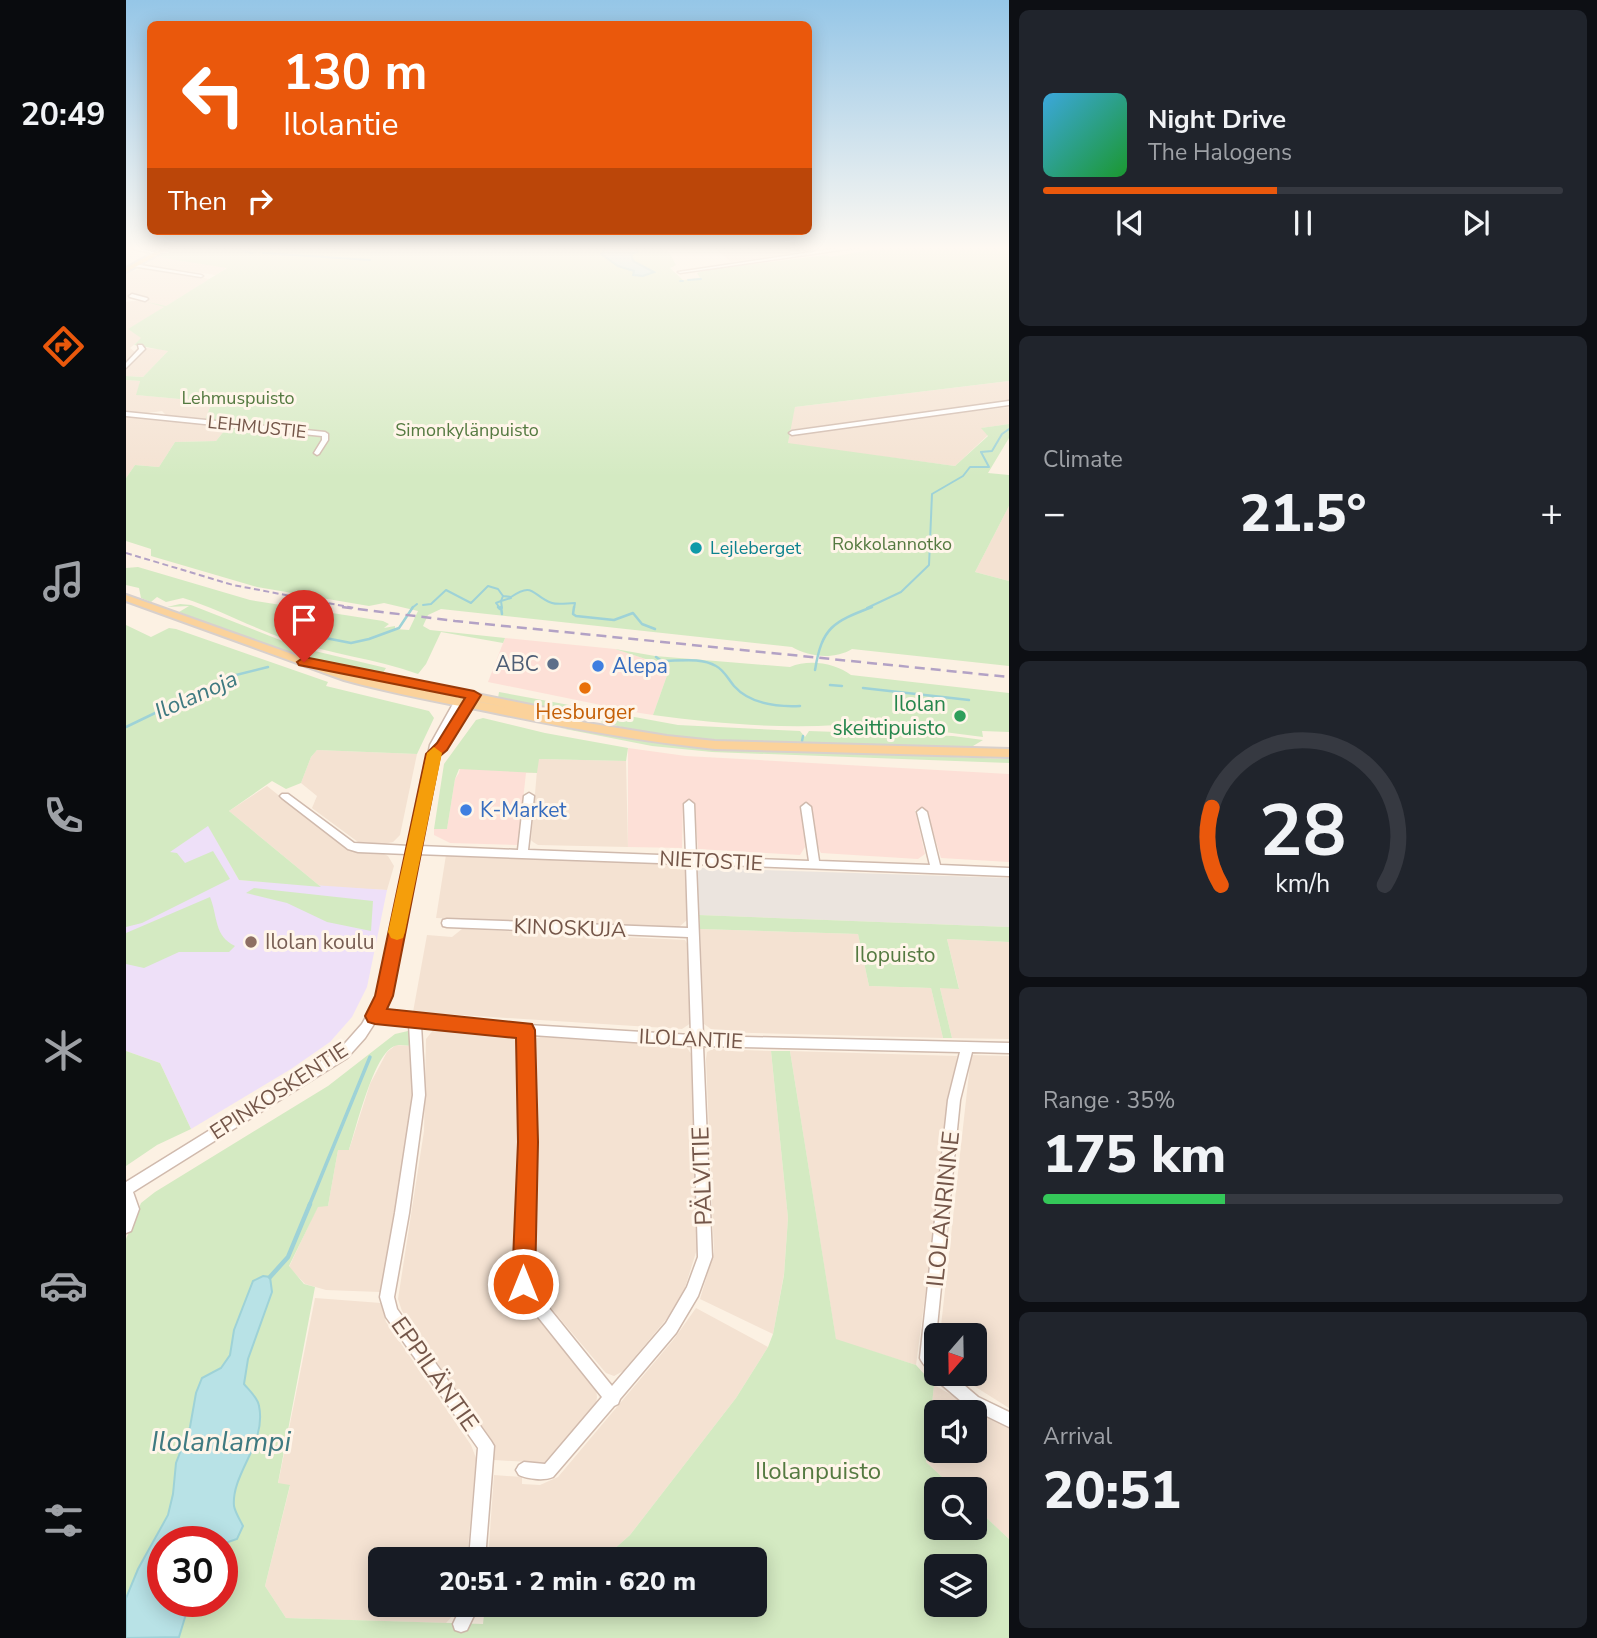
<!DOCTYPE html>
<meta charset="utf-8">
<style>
:root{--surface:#171b24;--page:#20242c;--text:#f1f3f6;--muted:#9ea1a6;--line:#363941;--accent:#ea580c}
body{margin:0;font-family:"Nunito Sans",sans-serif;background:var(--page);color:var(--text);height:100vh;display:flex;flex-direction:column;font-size:26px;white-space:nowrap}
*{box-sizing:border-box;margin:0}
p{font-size:23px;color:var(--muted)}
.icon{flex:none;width:38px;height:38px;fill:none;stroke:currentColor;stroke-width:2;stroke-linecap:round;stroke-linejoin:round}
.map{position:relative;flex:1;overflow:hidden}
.details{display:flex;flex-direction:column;gap:10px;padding:10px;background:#0d0f14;width:588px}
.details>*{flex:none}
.guide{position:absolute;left:21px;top:21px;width:665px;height:214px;border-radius:10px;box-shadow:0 4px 18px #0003;background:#ea580c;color:#fff;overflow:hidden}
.needle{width:46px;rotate:200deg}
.fabs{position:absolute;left:798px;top:1323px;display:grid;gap:14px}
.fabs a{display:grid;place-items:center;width:63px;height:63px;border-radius:10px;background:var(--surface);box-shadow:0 4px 18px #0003;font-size:35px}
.speed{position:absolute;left:21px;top:1526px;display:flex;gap:14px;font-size:35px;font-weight:700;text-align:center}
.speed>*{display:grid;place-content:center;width:91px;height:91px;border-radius:50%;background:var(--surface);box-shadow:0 4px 18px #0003;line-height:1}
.speed .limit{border:10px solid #d22;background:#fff;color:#111}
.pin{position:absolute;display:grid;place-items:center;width:60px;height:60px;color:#fff;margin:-72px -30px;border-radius:50% 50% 50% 0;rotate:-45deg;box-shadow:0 0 7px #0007}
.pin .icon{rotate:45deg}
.me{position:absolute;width:77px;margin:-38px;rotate:0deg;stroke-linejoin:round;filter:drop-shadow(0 0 5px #0008)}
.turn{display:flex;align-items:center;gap:24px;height:147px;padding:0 21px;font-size:32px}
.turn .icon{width:91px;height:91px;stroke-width:2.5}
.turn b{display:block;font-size:49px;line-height:60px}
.then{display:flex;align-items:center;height:66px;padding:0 21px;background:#0003;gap:14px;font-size:26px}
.big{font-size:52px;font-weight:800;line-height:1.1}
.details .tile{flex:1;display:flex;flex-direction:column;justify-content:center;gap:10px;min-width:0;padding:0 24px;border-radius:10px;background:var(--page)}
.details .dial{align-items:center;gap:0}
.dial svg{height:182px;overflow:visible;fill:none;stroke:var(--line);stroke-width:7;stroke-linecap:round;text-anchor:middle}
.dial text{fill:var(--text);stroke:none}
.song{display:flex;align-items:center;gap:21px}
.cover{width:84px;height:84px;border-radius:10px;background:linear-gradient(135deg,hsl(200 70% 55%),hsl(130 70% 35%))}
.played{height:7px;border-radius:4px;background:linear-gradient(90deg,var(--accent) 45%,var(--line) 45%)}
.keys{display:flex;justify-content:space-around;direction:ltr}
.heat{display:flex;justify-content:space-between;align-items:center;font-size:38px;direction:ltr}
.charge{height:10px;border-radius:5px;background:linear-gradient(90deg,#34c759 35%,var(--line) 0)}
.trip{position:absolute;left:242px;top:1547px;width:399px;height:70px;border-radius:10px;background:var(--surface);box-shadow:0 4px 18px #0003;font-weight:800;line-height:70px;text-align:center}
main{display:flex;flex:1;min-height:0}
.dock{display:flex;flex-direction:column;width:126px;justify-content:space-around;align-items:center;background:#090b0e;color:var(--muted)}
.dock .icon{width:49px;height:49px}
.dock .active{color:var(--accent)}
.dock b{font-size:32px;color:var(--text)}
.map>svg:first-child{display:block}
</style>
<main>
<nav class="dock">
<b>20:49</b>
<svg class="icon active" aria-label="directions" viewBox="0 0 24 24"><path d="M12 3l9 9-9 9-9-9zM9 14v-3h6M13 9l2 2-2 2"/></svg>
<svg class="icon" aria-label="music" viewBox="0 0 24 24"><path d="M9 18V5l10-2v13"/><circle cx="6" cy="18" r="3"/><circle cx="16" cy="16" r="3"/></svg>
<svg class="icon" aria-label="phone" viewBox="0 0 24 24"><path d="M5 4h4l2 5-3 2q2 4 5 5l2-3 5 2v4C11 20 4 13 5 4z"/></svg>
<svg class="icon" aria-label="climate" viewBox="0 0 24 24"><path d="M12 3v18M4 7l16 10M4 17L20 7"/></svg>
<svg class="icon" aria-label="car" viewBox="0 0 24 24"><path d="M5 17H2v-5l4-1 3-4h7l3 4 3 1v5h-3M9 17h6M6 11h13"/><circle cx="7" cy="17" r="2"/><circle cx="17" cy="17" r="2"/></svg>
<svg class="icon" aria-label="filters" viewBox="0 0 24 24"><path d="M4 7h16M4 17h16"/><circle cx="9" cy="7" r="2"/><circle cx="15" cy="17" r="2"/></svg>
</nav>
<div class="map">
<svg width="883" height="1638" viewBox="0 0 883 1638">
<rect width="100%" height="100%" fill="#fcf1e3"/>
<g fill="#f4e2d2" fill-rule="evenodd">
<path d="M587,247H682L686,251L605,262Z"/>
<path d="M31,257L101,267L90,275L19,265Z"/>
<path d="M18,268L84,279L3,329L16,338L4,348L9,352L0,363V302L23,299L6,295L7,298L0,300V273Z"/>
<path d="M21,348L43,350L17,377L0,376V370Z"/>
<path d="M0,380L14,381L11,395L86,402L79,420L41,416L36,411L22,413L0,412Z"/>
<path d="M883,381V402L663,430L669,407Z"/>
<path d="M883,407V424L856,428L862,435L829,466L662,444L663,434L682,430Z"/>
<path d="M0,416L103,425L90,441L49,442L33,467L9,465L0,478Z"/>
<path d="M883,506V581L849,572Z"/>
<path d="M191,750L291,754L274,835L267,842L258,844L232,842L186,808L191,796L175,783L185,757Z"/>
<path d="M412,759L500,761L502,847L412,845L407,842L405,840Z"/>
<path d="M141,786L219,848L233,853H256L262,856L268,866L261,890L195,887L103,811Z"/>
<path d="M320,855L551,863L560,871L561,920L553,927L310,918Z"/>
<path d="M336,929L559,940L562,945L565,1023L556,1029L287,1012L301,935L326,937Z"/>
<path d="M574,929L732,934L743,986L805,988L817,1038L589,1032L578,1024Z"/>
<path d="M821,939L883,942V1039L826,1038L814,988H833Z"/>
<path d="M308,1029L381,1034L392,1043L395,1124L389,1275L391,1285L396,1297L470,1389L471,1397L470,1404L418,1463L368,1460L366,1444L276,1311L272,1299L298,1131L300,1039Z"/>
<path d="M414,1037L552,1046L561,1048L566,1055L571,1249L558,1291L548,1310L497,1371L488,1376L480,1373L408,1288L405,1275L411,1122L406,1045L408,1039Z"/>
<path d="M270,1045L286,1046L287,1099L259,1285L254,1292L200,1290L179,1284L163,1267L192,1206H202L212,1150H223L244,1084L261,1052Z"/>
<path d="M587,1049L645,1051L662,1218L658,1274L647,1334L574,1299L588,1252L580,1059L581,1052Z"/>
<path d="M664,1051L831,1056L790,1365L710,1340Z"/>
<path d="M845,1055L883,1056V1408L829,1374H849V1335H814Z"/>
<path d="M189,1298L255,1303L260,1322L345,1445L350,1458L341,1559H254V1605H336L320,1623L160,1618L139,1586L164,1486L152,1484Z"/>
<path d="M570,1308L642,1347L610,1398L504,1535L477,1559H362L368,1475L396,1477V1484L414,1485L432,1477L548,1339Z"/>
<path d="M808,1385L883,1427V1539L849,1507V1489H829L800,1462ZM810,1412H849V1451H810Z"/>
</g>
<g fill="#fde0d7">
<path d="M379,638L489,649L544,667L527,715L514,713L362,682Z"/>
<path d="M502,748L560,756L883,774V862L815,858L800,809L789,810L799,854L792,859L695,853L692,847L685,806H675L679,847L674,855L572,849L568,802L557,803L556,848L502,847Z"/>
<path d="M336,755L411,773H400L392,845L324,843L308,835V829H321L329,779L333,773Z"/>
</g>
<path fill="#ebe4de" d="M575,868L883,878V927L573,915L570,870Z"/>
<path fill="#eee0f8" d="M82,825L113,880L261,890L241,987L226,1017L204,1042L165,1069L65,1129L34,1063L0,1051V870L43,852Z"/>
<g fill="#d4eac2" fill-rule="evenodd">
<path d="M48,247H250L243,251H250L258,247H540L550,265L544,268L557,280L574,278L571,273L579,270L701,255L704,257L763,247H883V381L669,407L662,443L829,466L862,436L855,428L883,424V438L862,473L883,475V506L849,572L883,581V666L726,649C708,660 683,657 666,647L315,609L302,615L297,626L304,630L379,638L377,643L315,632L300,664L292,674C250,659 205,654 162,640C126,628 93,609 57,598L40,602L31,597L25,602L15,598L13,588L0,585V568L12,567L124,600L257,621L263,624L258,628L269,626V629L283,630L292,611L258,603L243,606L131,587L25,556V549L0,541V478L9,465L33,467L49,442L90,441L103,425L79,420L86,402L10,395L14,381L0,380V376L17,377L42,351L8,345L15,338L2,329L38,307L21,302L40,306L101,268L31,257Z"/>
<path d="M54,604L65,605L172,647L260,668L257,673C187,668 118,636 53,612L63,606L41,607Z"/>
<path d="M0,625L25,637L43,628L50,629L202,682L200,686L303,711L308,718L291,754L191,750L185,757L175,783L160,789L146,781L103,811L195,887L113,880L82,826L44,852L51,853L59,863L87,851L104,879L16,923L0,927Z"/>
<path d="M489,649L529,656L664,667C683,659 709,663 725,675L883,693V732L856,731L857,737L818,732L716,729L712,725C651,729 587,723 527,715L544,667Z"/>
<path d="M373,692L552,725L674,731L679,737L683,731L827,736L857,740L842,749L593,741L534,736L372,698Z"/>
<path d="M357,718L419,733L502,748L500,761L413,759L411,773L333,769L329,779L321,829H308L318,764L350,720Z"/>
<path d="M434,728L583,748L883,759V763L586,752L526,746Z"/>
<path d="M128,888L247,901L245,931L201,922L161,903L120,893Z"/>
<path d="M84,897C92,917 88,936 109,946L103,952H53L18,968L0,964V933Z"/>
<path d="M573,915L883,927V942L821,939L833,989L814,988L826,1038H817L805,988L743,986L732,934L574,929Z"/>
<path d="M282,1031L286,1037V1046C281,1046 273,1044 269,1046C248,1052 230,1129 223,1150H212L202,1206L192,1207L163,1266L178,1284L189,1287L152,1483L164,1485L139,1586L160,1618L357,1624L359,1605H628V1559H477L504,1535L610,1398L642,1347L647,1334L658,1275L662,1218L645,1051H664L710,1339L790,1365L808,1385L800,1462L829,1489H810V1528H849V1507L883,1539V1638H0V1239L15,1203L29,1192L202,1086L269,1034ZM37,1542H96V1601H37ZM810,1566H849V1605H810Z"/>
<path d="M0,1051L34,1063L65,1129L31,1145L0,1166Z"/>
</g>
<g fill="#b8e2e6" stroke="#9ed2d7" stroke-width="2">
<path d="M481,247H511V252L505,254L507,261L528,272L517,276L507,275L508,271L492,266L475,254Z"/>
<path d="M137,1276L144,1277L146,1292L122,1359L118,1384C123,1390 132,1398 133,1406C141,1443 105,1474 108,1506C109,1512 114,1520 117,1526L111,1539L96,1544V1542H37V1601H64L53,1637L0,1638V1598L12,1569L42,1515L47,1494L50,1463L64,1427L70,1393L76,1378L95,1368L104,1355L108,1330L127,1281Z"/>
</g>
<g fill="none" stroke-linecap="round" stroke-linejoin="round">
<g stroke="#9ed2d7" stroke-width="2">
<path d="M104,247L126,253"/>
<path d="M137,253L244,260"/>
<path d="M562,280L575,279"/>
<path d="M554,281H557"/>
<path d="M297,605L305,604L320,590L345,603L362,586L372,589L377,596L385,597C408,581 406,596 426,603C432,605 442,603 449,603L448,608"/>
<path d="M286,608L291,604"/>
<path d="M374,608L370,603L375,601L377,596"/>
<path d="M376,608L375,601L385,598"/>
<path d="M741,608L775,592L803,565L806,494L837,476L844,467H863L855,452L866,451L876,434L883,429"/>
</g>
<g stroke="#9ed2d7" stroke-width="2.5">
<path d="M372,607L374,609"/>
<path d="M375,607L376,614"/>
<path d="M448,607L447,614L450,616L488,620L507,613L516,624L529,629"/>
<path d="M171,637L184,635L225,643L243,639L273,628L287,607"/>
<path d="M530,657L536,661C553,661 575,657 590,666C598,670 602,679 608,686C624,704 652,707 674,706"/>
<path d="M689,670C696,627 707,622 746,607"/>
<path d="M704,685L716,686"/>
<path d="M737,688L843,700"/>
<path d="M0,727L106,676L142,667"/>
<path d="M676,741L677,736"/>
</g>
<path stroke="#9ed2d7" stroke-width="3.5" d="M183,1206L244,1057"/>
<path stroke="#9ed2d7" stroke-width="4.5" d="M144,1277L162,1257L184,1204"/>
<g stroke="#d0baad" stroke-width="3">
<g id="minor">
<path d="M1,247H10L33,254L31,255Z"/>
<path d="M720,247H735L554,273L552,272Z"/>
<path d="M8,264L75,275L77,276L75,277L6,266Z"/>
<path d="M6,294L21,298L22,299L19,301L4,297L3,296Z"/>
<path d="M12,345H16L19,349L0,368V363L13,349Z"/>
<path d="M883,401V405L666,435L663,433L666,431Z"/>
<path d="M0,412L199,432L202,434V440L193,454L191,455L188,453L196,440V436L0,416Z"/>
<path d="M348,693L352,696L319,748L310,756L293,846L392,850L398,796L403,793L408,796L402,850L560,856L558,804L563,800L568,804L570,857L683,861L675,807L680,803L685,807L693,861L804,865L791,812L796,808L801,812L814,865L883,868V876L570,864L577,1036L883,1043V1053L846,1052L834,1100L808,1356L810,1358V1374H825L852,1397L883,1412V1427L842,1407L809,1379C806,1371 797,1366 794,1358L822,1100L834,1052L577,1046L586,1257L572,1296L550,1333L494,1399L492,1404L488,1406L427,1477C418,1481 402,1479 393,1475L390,1470L393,1465L398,1462L419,1464L476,1397L400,1302L390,1284L396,1142L394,1035L295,1025L299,1095L283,1213L268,1297L271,1309L365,1441L368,1446L359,1559H343L352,1448L260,1317L254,1297L269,1213L287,1095L283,1024L250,1021L239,1038L221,1058L7,1192L13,1209L5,1231L0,1233V1182L213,1050L236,1024L252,996L281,854L232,852L222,849L156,798L154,796L156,794H162L228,843L283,846L304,745L332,695H338L339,697L316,740L345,694ZM291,854L560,864L562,928L321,919L317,920L316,923L317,926L321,927L562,937L565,1035L386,1024L256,1012L264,996ZM406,1035L566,1046L572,1257L561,1287L540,1323L486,1386L410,1292L404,1282L408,1142Z"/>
<path d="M336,1605H353L341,1630L335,1632L329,1630L327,1624Z"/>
</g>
</g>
<g stroke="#d8d0cc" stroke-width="4">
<g id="major">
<path d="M38,247H46L0,272V268Z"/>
<path d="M0,595L225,675L402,712L230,675L229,673L234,670L439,712L445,716L440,720H443L541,736L589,741L883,749V757L589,749C512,741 436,727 360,711C313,702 265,693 218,680L0,601Z"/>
</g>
</g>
<use href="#minor" fill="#fff" fill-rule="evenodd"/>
<use href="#major" fill="#fbd29b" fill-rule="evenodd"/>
<path stroke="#b3a2c5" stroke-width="2" stroke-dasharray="6 3.5" stroke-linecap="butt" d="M0,553L107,585L228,608"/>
<path stroke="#b3a2c5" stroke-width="2.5" stroke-dasharray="10 6" stroke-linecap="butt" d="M216,607L329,621L883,677"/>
</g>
<linearGradient id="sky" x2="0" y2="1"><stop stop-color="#95c6e7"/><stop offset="0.52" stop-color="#fef9f2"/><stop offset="1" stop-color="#fef9f2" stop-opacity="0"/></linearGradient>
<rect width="883" height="477" fill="url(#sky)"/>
<path fill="#ea580c" stroke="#983908" stroke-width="2" d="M178,657L348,691L355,695L321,750L314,756L267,996L261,1009L406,1024L409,1030L412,1142L409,1284L405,1292L397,1295L389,1292L386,1284L392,1142L390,1038L249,1024L242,1022L239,1016L249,996L300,754L311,743L339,698L173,665L171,662Z"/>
<path fill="#f59e0b" d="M308,747L316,753L279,932L277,938L271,940L265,938L262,932L301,753Z"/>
<circle fill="#0f9aa8" stroke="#fff5e9" stroke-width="2.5" cx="570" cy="548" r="7"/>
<circle fill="#5c6f8a" stroke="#fff5e9" stroke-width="2.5" cx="427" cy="664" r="7"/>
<g fill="#3f7fe0" stroke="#fff5e9" stroke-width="2.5">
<circle cx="472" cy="666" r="7"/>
<circle cx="340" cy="810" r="7"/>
</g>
<circle fill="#e8710a" stroke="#fff5e9" stroke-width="2.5" cx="459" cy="688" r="7"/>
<circle fill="#2e9e5b" stroke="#fff5e9" stroke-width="2.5" cx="834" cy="716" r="7"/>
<circle fill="#8d6e63" stroke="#fff5e9" stroke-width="2.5" cx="125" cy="942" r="7"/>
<g text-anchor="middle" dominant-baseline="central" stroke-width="6" stroke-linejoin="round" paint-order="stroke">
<g font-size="18" fill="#557a41" stroke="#fff5e9">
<text x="112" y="398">Lehmuspuisto</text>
<text x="341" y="430">Simonkylänpuisto</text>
<text x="766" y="544">Rokkolannotko</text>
</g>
<g font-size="18" fill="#745649" stroke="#fff5e9">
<text transform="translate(131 427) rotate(6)">LEHMUSTIE</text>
</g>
<g font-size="18" fill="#0d838f" stroke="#fff5e9" text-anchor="start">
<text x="584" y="548">Lejleberget</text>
</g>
<g font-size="21" fill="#4e5e75" stroke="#fff5e9" text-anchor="end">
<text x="413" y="664">ABC</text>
</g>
<g font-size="21" fill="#366cbe" stroke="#fff5e9" text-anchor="start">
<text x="486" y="666">Alepa</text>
<text x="354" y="810">K-Market</text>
</g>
<g font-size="21" fill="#27864d" stroke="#fff5e9" text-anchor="end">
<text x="820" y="704">Ilolan<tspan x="820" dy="24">skeittipuisto</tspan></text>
</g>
<g font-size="21" fill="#c56008" stroke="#fff5e9">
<text x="459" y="712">Hesburger</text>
</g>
<g font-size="21" fill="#745649" stroke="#fff5e9">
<text transform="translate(585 861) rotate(3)">NIETOSTIE</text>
<text transform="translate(444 928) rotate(2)">KINOSKUJA</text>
<text transform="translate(565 1039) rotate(3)">ILOLANTIE</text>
<text transform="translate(153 1091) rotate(-33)">EPINKOSKENTIE</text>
</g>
<g font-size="21" fill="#785e54" stroke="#fff5e9" text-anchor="start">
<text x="139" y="942">Ilolan koulu</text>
</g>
<g font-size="21" fill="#557a41" stroke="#fff5e9">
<text x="769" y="955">Ilopuisto</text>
</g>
<g font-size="23" font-style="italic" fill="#3f7a81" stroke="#fff5e9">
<text transform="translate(70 695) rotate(-24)">Ilolanoja</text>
</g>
<g font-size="24" fill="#745649" stroke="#fff5e9">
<text transform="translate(576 1176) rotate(-92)">PÄLVITIE</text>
<text transform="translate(817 1209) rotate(-84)">ILOLANRINNE</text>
<text transform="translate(309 1374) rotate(55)">EPPILÄNTIE</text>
</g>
<g font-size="24" fill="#557a41" stroke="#fff5e9">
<text x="692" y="1471">Ilolanpuisto</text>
</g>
<g font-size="28" font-style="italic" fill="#3f7a81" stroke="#fff5e9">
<text x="95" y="1442">Ilolanlampi</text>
</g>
</g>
</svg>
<div class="fabs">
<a><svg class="needle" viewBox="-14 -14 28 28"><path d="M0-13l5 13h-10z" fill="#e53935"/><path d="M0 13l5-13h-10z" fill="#9ea1a6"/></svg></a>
<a><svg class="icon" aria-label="sound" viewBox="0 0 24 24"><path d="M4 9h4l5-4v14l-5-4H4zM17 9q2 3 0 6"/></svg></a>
<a><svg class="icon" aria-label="search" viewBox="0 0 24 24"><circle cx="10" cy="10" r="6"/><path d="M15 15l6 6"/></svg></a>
<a><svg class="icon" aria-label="layers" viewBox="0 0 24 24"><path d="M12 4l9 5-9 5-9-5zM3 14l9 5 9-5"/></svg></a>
</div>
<div class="speed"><div class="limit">30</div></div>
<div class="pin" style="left:178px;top:662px;background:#d93025"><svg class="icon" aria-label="arrive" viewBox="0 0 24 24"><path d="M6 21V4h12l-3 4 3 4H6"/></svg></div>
<svg class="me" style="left:397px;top:1284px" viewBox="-20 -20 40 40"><circle r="17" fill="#ea580c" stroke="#fff" stroke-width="3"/><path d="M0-11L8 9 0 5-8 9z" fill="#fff"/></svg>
<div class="trip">20:51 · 2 min · 620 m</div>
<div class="guide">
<div class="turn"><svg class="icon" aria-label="left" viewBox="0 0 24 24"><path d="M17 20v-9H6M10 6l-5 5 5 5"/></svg><div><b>130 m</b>Ilolantie</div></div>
<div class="then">Then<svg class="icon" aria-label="right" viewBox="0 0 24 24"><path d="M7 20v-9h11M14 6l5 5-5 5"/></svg></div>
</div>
</div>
<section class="details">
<div class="tile">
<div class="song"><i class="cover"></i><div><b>Night Drive</b><p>The Halogens</p></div></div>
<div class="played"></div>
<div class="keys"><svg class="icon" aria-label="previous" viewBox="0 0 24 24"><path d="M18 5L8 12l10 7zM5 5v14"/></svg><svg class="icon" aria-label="pause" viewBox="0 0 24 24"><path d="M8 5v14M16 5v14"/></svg><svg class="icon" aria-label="next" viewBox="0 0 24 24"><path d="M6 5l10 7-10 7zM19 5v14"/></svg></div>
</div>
<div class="tile"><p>Climate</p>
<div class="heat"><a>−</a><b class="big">21.5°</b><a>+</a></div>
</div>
<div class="tile dial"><svg viewBox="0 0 100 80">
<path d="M14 69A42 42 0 1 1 86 69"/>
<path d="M14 69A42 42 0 0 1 10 35" stroke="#ea580c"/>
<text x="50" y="56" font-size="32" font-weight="700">28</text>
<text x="50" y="72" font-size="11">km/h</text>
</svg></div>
<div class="tile"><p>Range · 35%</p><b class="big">175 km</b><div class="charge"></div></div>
<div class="tile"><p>Arrival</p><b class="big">20:51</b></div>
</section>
</main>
